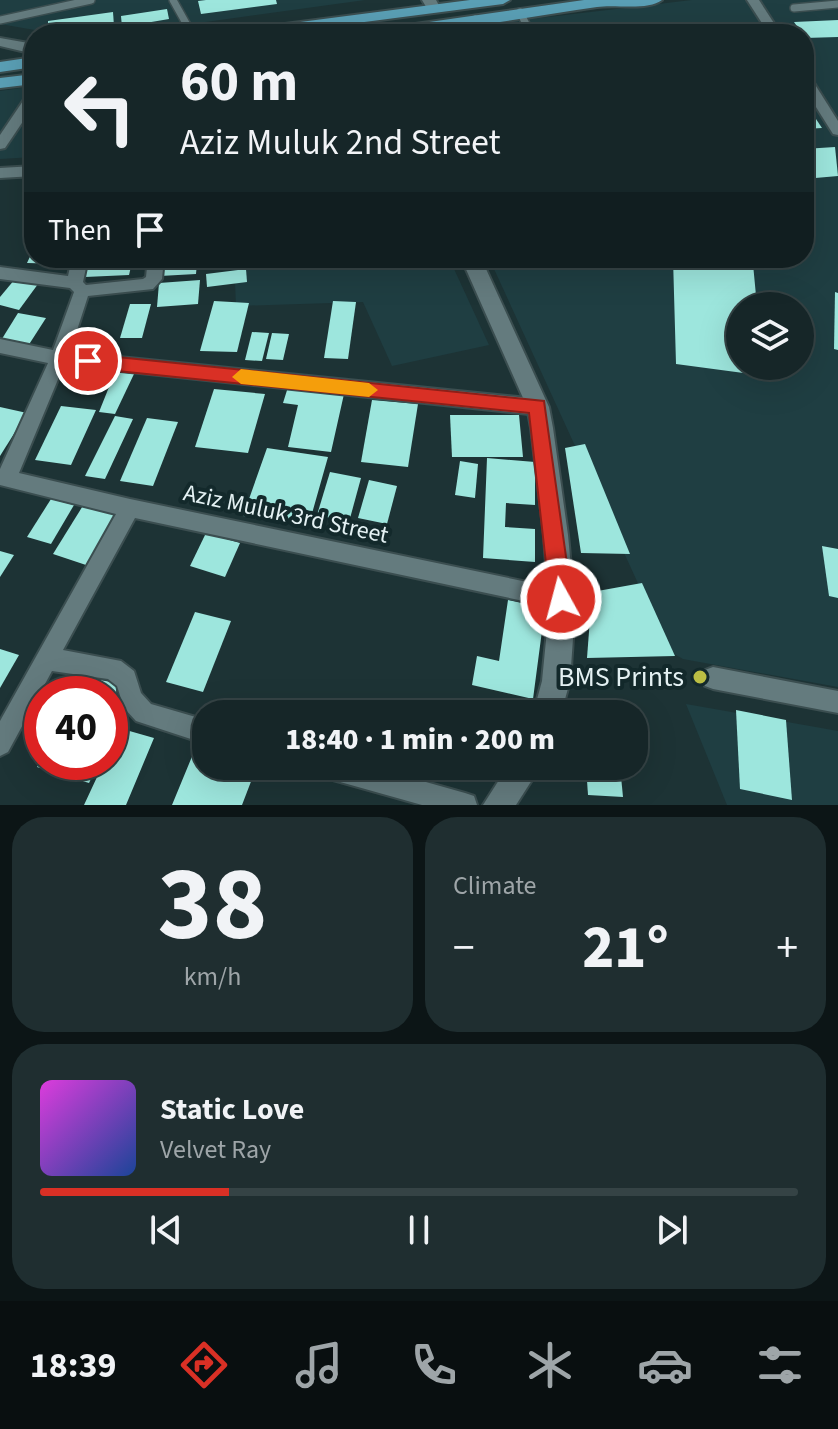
<!DOCTYPE html>
<meta charset="utf-8">
<style>
:root{--surface:#162628;--page:#1f2e30;--text:#f1f3f6;--muted:#9ea5a8;--line:#354345;--accent:#d93025}
body{margin:0;font-family:"Source Sans 3",sans-serif;background:var(--page);color:var(--text);height:100vh;display:flex;flex-direction:column;font-size:30px;white-space:nowrap}
*{box-sizing:border-box;margin:0}
p{font-size:26px;color:var(--muted)}
.icon{flex:none;width:44px;height:44px;fill:none;stroke:currentColor;stroke-width:2;stroke-linecap:round;stroke-linejoin:round}
.map{position:relative;height:805px;overflow:hidden}
.panel{display:flex;flex-direction:column;gap:12px;padding:12px;background:#0c1516;flex:1}
.panel>*{flex:none}
.guide{position:absolute;left:24px;top:24px;width:790px;height:244px;border-radius:32px;box-shadow:0 8px 32px #0002,0 0 0 2px var(--line);background:#162628;color:var(--text);overflow:hidden}
.tools{position:absolute;left:726px;top:292px;display:grid;gap:16px}
.tools a{display:grid;place-items:center;width:88px;height:88px;border-radius:50%;background:var(--surface);box-shadow:0 8px 32px #0002,0 0 0 2px var(--line);font-size:40px}
.speed{position:absolute;left:24px;top:676px;display:flex;gap:16px;font-size:40px;font-weight:700;text-align:center}
.speed>*{display:grid;place-content:center;width:104px;height:104px;border-radius:50%;background:var(--surface);box-shadow:0 8px 32px #0002,0 0 0 2px var(--line);line-height:1}
.speed .limit{border:12px solid #d22;background:#fff;color:#111}
.pin{position:absolute;display:grid;place-items:center;width:68px;height:68px;color:#fff;margin:-34px;border:4px solid #fff;border-radius:50%;box-shadow:0 2px 8px #0007}
.me{position:absolute;width:88px;margin:-44px;rotate:353deg;stroke-linejoin:round;filter:drop-shadow(0 0 6px #0008)}
.turn{display:flex;align-items:center;gap:28px;height:168px;padding:0 24px;font-size:36px}
.turn .icon{width:104px;height:104px;stroke-width:2.5}
.turn b{display:block;font-size:56px;line-height:68px}
.then{display:flex;align-items:center;height:76px;padding:0 24px;background:#0003;gap:16px;font-size:30px}
.big{font-size:60px;font-weight:800;line-height:1.1}
.panel .card{flex:1;display:flex;flex-direction:column;justify-content:center;gap:12px;min-width:0;padding:0 28px;border-radius:32px;background:var(--page)}
.panel .dial{align-items:center;gap:0}
.dial b{font-size:104px;line-height:1}
.song{display:flex;align-items:center;gap:24px}
.cover{width:96px;height:96px;border-radius:12px;background:linear-gradient(135deg,hsl(300 70% 55%),hsl(220 70% 35%))}
.played{height:8px;border-radius:4px;background:linear-gradient(90deg,var(--accent) 25%,var(--line) 25%)}
.keys{display:flex;justify-content:space-around;direction:ltr}
.heat{display:flex;justify-content:space-between;align-items:center;font-size:44px;direction:ltr}
.panel .tiles{flex:1;display:grid;gap:12px;grid-template-columns:1fr 1fr}
.card:last-child{grid-column:span 2}
.trip{position:absolute;left:192px;top:700px;width:456px;height:80px;border-radius:32px;background:var(--surface);box-shadow:0 8px 32px #0002,0 0 0 2px var(--line);font-weight:800;line-height:80px;text-align:center}
.tab-bar{display:flex;height:128px;justify-content:space-around;align-items:center;background:#090f10;color:var(--muted)}
.tab-bar .icon{width:56px;height:56px}
.tab-bar .on{color:var(--accent)}
.tab-bar b{font-size:36px;color:var(--text)}
.map>svg:first-child{display:block}
</style>
<div class="map">
<svg width="838" height="805" viewBox="0 0 838 805">
<rect width="100%" height="100%" fill="#1d3335"/>
<g fill="#1f3e42" fill-rule="evenodd">
<path d="M0,0H365L119,34H58L0,24Z"/>
<path d="M692,0H838V687L683,659L669,651L489,258H804V34H404ZM740,306H800V366H740Z"/>
<path d="M34,86V157L0,159V91Z"/>
<path d="M234,258H449L489,345L392,366L363,302L236,306Z"/>
<path d="M686,704L838,731V805H727Z"/>
</g>
<g fill="#9de6dd">
<path d="M206,0H276L277,4L201,14L198,1Z"/>
<path d="M167,9L169,19L122,27L121,16Z"/>
<path d="M113,12L114,26L48,34V21Z"/>
<path d="M838,20V37L805,38L794,22Z"/>
<path d="M804,101L822,128L804,129Z"/>
<path d="M835,147L838,176L804,179V149Z"/>
<path d="M34,248V258H68L66,264L27,263Z"/>
<path d="M90,258H133L129,275L85,277Z"/>
<path d="M673,258L753,264L757,306H740V366H764L765,376L676,364Z"/>
<path d="M197,263L196,274L160,276L161,265Z"/>
<path d="M246,269L247,282L207,287L206,274Z"/>
<path d="M15,279L38,284L19,310L0,305V297Z"/>
<path d="M200,280L198,304L157,307L159,283Z"/>
<path d="M835,292L838,293V350L834,349Z"/>
<path d="M214,301L249,303L237,352L200,351Z"/>
<path d="M333,301L356,302L348,359L324,358Z"/>
<path d="M130,304H151L142,338H120Z"/>
<path d="M18,313L46,318L28,346L0,342Z"/>
<path d="M252,332L269,333L262,361L245,360Z"/>
<path d="M272,333L289,334L283,360L266,359Z"/>
<path d="M115,372L134,374L115,414L99,412Z"/>
<path d="M288,387L344,394L331,452L288,447L298,405L283,403Z"/>
<path d="M214,389L265,394L248,453L195,447Z"/>
<path d="M372,400L418,404L408,467L361,462Z"/>
<path d="M61,406L96,410L71,465L35,460Z"/>
<path d="M0,407L27,413L0,456Z"/>
<path d="M450,415H519L523,457H452Z"/>
<path d="M115,416L133,419L105,479L85,476Z"/>
<path d="M147,418L178,422L153,486L120,481Z"/>
<path d="M585,444L630,554L581,553L565,448Z"/>
<path d="M267,448L328,457L309,524L267,516L266,520L243,516Z"/>
<path d="M487,458L535,462V505L506,503L505,527L535,529V562L483,558Z"/>
<path d="M460,461L478,464L475,498L455,495Z"/>
<path d="M330,472L361,478L349,522L317,515Z"/>
<path d="M369,480L397,486L387,524L358,518Z"/>
<path d="M51,499L74,505L51,544L27,537Z"/>
<path d="M84,504L116,514L86,565L53,554Z"/>
<path d="M206,533L240,543L225,577L190,566Z"/>
<path d="M822,546L838,549V598L829,596Z"/>
<path d="M0,551L14,555L0,577Z"/>
<path d="M642,583L675,656L587,658L592,592Z"/>
<path d="M508,600L545,608L533,699L472,685L477,656L499,661Z"/>
<path d="M195,612L231,621L203,692L166,682Z"/>
<path d="M0,649L19,655L0,688Z"/>
<path d="M80,676L116,683L117,720L110,735V694H71Z"/>
<path d="M736,710L786,720L792,800L740,789Z"/>
<path d="M119,728L154,738L126,805H84L104,762H110V748Z"/>
<path d="M198,742L206,744V766H257L242,805H172Z"/>
<path d="M40,762H99L89,783L37,767Z"/>
<path d="M586,766H620L623,797L588,795Z"/>
</g>
<g fill="none" stroke-linecap="round" stroke-linejoin="round">
<g stroke="#3b4e50" stroke-width="10">
<g id="service">
<path d="M173,0L192,34"/>
<path d="M794,8L838,4"/>
<path d="M520,12L531,34"/>
<path d="M475,19L484,34"/>
<path d="M0,20L91,0"/>
</g>
</g>
<g stroke="#3b4e50" stroke-width="4">
<g id="minor">
<path d="M747,0H759L781,34H769Z"/>
<path d="M804,74L809,75L838,121V135L833,134L804,88Z"/>
<path d="M34,91V105L5,148L0,149V135L29,92Z"/>
<path d="M34,166V176L0,178V168Z"/>
<path d="M72,258H88L83,282L86,285L143,279L146,277L148,258H164L162,279L153,289L88,296L70,352L538,399L544,402L547,407L544,412L538,415L64,365L19,473L130,499L561,589L568,592L572,599L568,606L561,609L135,518L63,650L121,661L134,671L141,693L151,704L206,720V744L136,721L124,708L117,686L108,679L52,671L8,752L0,756V721L116,514L0,485V469L48,363L0,353V339L53,350L74,292L70,288L0,279V267L68,276Z"/>
<path d="M713,667L838,691V713L713,689L705,686L702,678L705,670Z"/>
<path d="M314,766H369L465,793L474,796L477,805H422L326,778L318,774Z"/>
</g>
</g>
<g stroke="#3b4e50" stroke-width="4">
<g id="tertiary">
<path d="M422,0H436L440,7L438,10H428Z"/>
<path d="M461,258H481L549,407L553,428L568,535L575,610L570,681L561,714H533L542,681L549,610L544,535L531,428L527,407Z"/>
<path d="M508,766H541L516,805H483Z"/>
</g>
</g>
<g stroke="#3b4e50" stroke-width="4">
<path id="secondary" d="M0,38L34,44V54L0,46Z"/>
</g>
<g stroke="#3b4e50" stroke-width="4">
<g id="primary">
<path d="M470,0H510L503,4L272,34H231L238,30Z"/>
<path d="M584,0H662C648,11 615,4 597,7C520,18 443,34 366,34L373,30Z"/>
<path d="M34,57V67L0,72V62Z"/>
<path d="M34,74V84L0,88V78Z"/>
</g>
</g>
<use href="#service" stroke="#647b7e" stroke-width="7"/>
<use href="#minor" fill="#647b7e" fill-rule="evenodd"/>
<use href="#tertiary" fill="#647b7e" fill-rule="evenodd"/>
<use href="#secondary" fill="#647b7e" fill-rule="evenodd"/>
<use href="#primary" fill="#5a9fb5" fill-rule="evenodd"/>
</g>
<path fill="#d93025" stroke="#8d1f18" stroke-width="2" d="M88,354L544,401L572,599L569,606L561,609L554,606L550,599L529,413L88,368L79,361Z"/>
<path fill="#f59e0b" d="M241,369L369,383L378,390L369,397L241,384L232,377Z"/>
<circle fill="#bcbf44" stroke="#13292b" stroke-width="3" cx="700" cy="677" r="8"/>
<g text-anchor="middle" dominant-baseline="central" stroke-width="8" stroke-linejoin="round" paint-order="stroke">
<g font-size="24" fill="#e4f1f3" stroke="#13292b">
<text transform="translate(286 514) rotate(12)">Aziz Muluk 3rd Street</text>
</g>
<g font-size="28" fill="#e4f1f3" stroke="#13292b" text-anchor="end">
<text x="684" y="677">BMS Prints</text>
</g>
</g>
</svg>
<div class="tools">
<a><svg class="icon" aria-label="layers" viewBox="0 0 24 24"><path d="M12 4l9 5-9 5-9-5zM3 14l9 5 9-5"/></svg></a>
</div>
<div class="speed"><div class="limit">40</div></div>
<div class="pin" style="left:88px;top:361px;background:#d93025"><svg class="icon" aria-label="arrive" viewBox="0 0 24 24"><path d="M6 21V4h12l-3 4 3 4H6"/></svg></div>
<svg class="me" style="left:561px;top:599px" viewBox="-20 -20 40 40"><circle r="17" fill="#d93025" stroke="#fff" stroke-width="3"/><path d="M0-11L8 9 0 5-8 9z" fill="#fff"/></svg>
<div class="trip">18:40 · 1 min · 200 m</div>
<div class="guide">
<div class="turn"><svg class="icon" aria-label="left" viewBox="0 0 24 24"><path d="M17 20v-9H6M10 6l-5 5 5 5"/></svg><div><b>60 m</b>Aziz Muluk 2nd Street</div></div>
<div class="then">Then<svg class="icon" aria-label="arrive" viewBox="0 0 24 24"><path d="M6 21V4h12l-3 4 3 4H6"/></svg></div>
</div>
</div>
<section class="panel">
<div class="tiles">
<div class="card dial"><b>38</b><p>km/h</p></div>
<div class="card"><p>Climate</p>
<div class="heat"><a>−</a><b class="big">21°</b><a>+</a></div>
</div>
<div class="card">
<div class="song"><i class="cover"></i><div><b>Static Love</b><p>Velvet Ray</p></div></div>
<div class="played"></div>
<div class="keys"><svg class="icon" aria-label="previous" viewBox="0 0 24 24"><path d="M18 5L8 12l10 7zM5 5v14"/></svg><svg class="icon" aria-label="pause" viewBox="0 0 24 24"><path d="M8 5v14M16 5v14"/></svg><svg class="icon" aria-label="next" viewBox="0 0 24 24"><path d="M6 5l10 7-10 7zM19 5v14"/></svg></div>
</div>
</div>
</section>
<nav class="tab-bar">
<b>18:39</b>
<svg class="icon on" aria-label="directions" viewBox="0 0 24 24"><path d="M12 3l9 9-9 9-9-9zM9 14v-3h6M13 9l2 2-2 2"/></svg>
<svg class="icon" aria-label="music" viewBox="0 0 24 24"><path d="M9 18V5l10-2v13"/><circle cx="6" cy="18" r="3"/><circle cx="16" cy="16" r="3"/></svg>
<svg class="icon" aria-label="phone" viewBox="0 0 24 24"><path d="M5 4h4l2 5-3 2q2 4 5 5l2-3 5 2v4C11 20 4 13 5 4z"/></svg>
<svg class="icon" aria-label="climate" viewBox="0 0 24 24"><path d="M12 3v18M4 7l16 10M4 17L20 7"/></svg>
<svg class="icon" aria-label="car" viewBox="0 0 24 24"><path d="M5 17H2v-5l4-1 3-4h7l3 4 3 1v5h-3M9 17h6M6 11h13"/><circle cx="7" cy="17" r="2"/><circle cx="17" cy="17" r="2"/></svg>
<svg class="icon" aria-label="filters" viewBox="0 0 24 24"><path d="M4 7h16M4 17h16"/><circle cx="9" cy="7" r="2"/><circle cx="15" cy="17" r="2"/></svg>
</nav>
